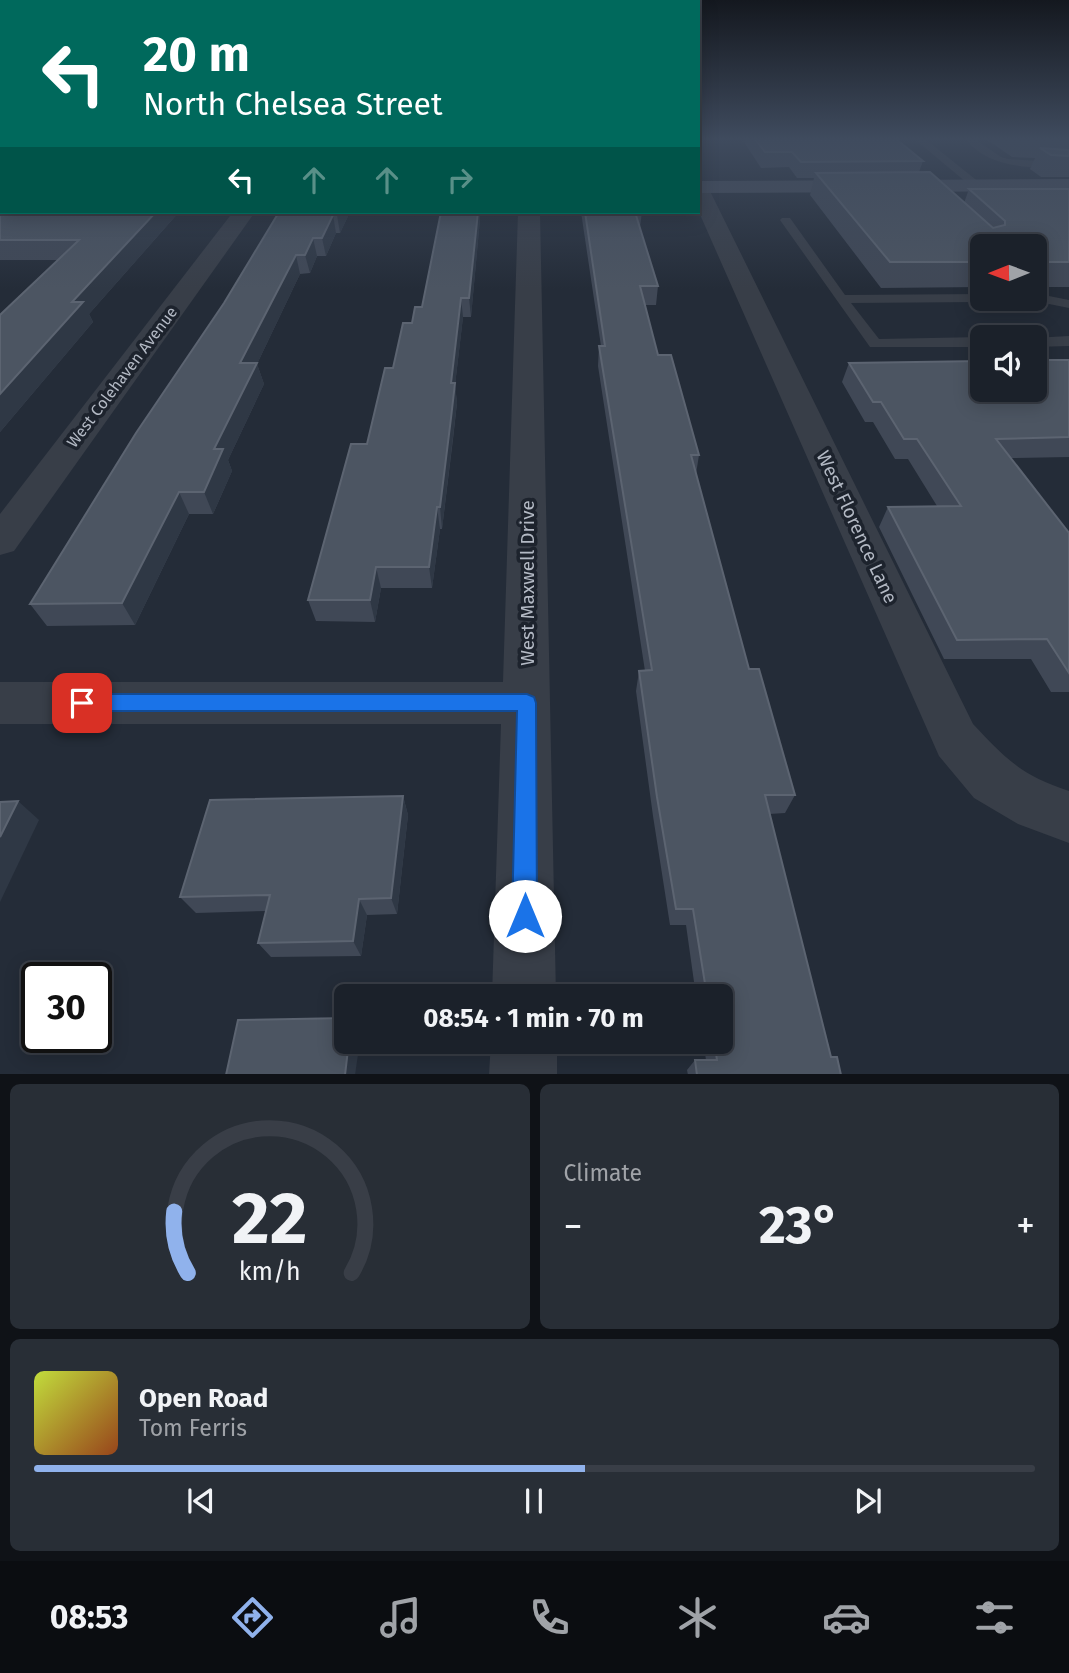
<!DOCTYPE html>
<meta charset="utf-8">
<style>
:root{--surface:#1b212a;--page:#282e36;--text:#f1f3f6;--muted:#a0a3a8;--line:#393e47;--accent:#90b2ec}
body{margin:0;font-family:"Fira Sans",sans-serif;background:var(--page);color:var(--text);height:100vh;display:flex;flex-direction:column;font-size:26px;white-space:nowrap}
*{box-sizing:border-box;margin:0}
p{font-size:23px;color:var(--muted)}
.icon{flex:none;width:38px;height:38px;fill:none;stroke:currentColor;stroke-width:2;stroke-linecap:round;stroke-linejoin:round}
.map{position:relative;height:1074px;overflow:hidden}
.side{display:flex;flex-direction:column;gap:10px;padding:10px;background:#0f1217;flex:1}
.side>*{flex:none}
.top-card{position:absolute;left:0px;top:0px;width:700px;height:214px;box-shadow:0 4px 18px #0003,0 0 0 2px var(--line);background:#00695c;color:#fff;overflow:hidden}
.needle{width:46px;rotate:269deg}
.buttons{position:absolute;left:970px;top:234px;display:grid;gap:14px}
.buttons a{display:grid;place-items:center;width:77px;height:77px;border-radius:10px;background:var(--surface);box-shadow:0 4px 18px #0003,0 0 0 2px var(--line);font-size:35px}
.speed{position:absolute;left:21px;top:962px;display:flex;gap:14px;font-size:35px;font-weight:700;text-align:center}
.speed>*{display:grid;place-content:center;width:91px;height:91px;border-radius:50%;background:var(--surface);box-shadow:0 4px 18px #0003,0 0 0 2px var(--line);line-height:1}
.speed .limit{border:4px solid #111;border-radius:10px;background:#fff;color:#111}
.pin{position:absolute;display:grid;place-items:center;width:60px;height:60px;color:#fff;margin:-30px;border-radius:14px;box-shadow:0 4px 10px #0006}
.me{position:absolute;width:77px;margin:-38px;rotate:0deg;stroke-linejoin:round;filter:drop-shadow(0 0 5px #0008)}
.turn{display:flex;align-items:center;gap:24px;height:147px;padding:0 28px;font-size:32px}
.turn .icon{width:91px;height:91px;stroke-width:2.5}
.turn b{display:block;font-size:49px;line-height:60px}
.lanes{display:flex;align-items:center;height:66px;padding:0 28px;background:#0003;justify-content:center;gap:35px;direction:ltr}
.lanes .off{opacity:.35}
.big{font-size:52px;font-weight:700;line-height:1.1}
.side .tile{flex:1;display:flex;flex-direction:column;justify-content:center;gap:10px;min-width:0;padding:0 24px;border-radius:10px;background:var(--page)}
.side .dial{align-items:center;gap:0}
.dial svg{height:182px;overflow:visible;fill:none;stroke:var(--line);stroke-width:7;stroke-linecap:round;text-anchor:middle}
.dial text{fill:var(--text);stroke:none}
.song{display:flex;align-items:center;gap:21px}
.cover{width:84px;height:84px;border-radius:10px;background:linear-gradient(135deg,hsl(70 70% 55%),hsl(20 70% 35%))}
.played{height:7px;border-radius:4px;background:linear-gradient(90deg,var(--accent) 55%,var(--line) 55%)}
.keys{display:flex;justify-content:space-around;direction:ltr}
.heat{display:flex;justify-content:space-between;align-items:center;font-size:38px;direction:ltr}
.side .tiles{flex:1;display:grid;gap:10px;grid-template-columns:1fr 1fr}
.tile:last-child{grid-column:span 2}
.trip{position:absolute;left:334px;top:984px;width:399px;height:70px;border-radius:10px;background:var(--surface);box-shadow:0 4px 18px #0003,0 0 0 2px var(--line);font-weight:700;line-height:70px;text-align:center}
.menu{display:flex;height:112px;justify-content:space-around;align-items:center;background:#0b0d11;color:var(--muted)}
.menu .icon{width:49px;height:49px}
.menu .on{color:var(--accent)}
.menu b{font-size:32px;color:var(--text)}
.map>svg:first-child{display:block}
</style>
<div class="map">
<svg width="1069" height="1075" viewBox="0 0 1069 1075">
<rect width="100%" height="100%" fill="#242c38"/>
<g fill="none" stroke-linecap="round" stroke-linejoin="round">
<g fill="#383e48" fill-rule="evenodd">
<path d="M917,139H925L980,183V187H972L918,142Z"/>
<path d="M965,139H975L1001,157L1008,159L1069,163V169C1031,167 991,170 965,139Z"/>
<rect x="0" y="168" width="2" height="6"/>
<path d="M782,218H790L845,295L982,294V299H988L982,302L851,303L879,339L982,337V347H870L780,220Z"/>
<path d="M1039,294L1069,300V308L1034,301V295Z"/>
<path d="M1069,336V346L1034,347L1033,338Z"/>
</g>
<g fill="#383e48" fill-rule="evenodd">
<path d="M698,181L708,187L973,724C1007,760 1021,775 1069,791V843L1018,824L974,798L939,756L698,210Z"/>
<path d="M233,212H255L14,551L0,555V514Z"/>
<path d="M518,212H540L556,996H492L501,724H0V682H503Z"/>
<path d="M491,1041H557V1075H489Z"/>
</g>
<g fill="#464d5b" fill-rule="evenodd">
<path d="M1069,179V191L698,193V181Z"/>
<rect x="0" y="198" width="2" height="12"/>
</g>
</g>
<g fill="#404856">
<path d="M742,139H896L923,161L919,172L964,203L969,189H1068L1069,187V287H1034V247H982V287L881,288L810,195L814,178H797L789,167L761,168Z"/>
<path d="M986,139H1069V177H1041L1030,169L1035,158L1012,157Z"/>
<path d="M0,206L2,212H179L89,314L93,322L0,432V315L59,260H0Z"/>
<path d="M279,212H350L340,233H336L326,256H317L310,273L300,274L257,364L264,384L228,460L232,471L213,514H189L135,625L47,626L30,604L224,303Z"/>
<path d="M441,212H479L480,219L471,317H463L455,385L457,403L453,439L442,529H440L432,588H381L375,622L316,621L308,600L367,444L393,368L412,323L422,307Z"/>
<path d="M581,212H642L640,227L658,286L656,305H645L658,355L699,455L696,474L749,669L795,795L785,813L769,814L831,1057L841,1075H688L687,1070L695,1060H706L703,1041H721V996H696L686,925H670L653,816L636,691L639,671H645L598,366L599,346H601Z"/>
<path d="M1069,360V457L1011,458L1069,533V692H1051L1031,659H944L879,527L888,507L937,506L908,459H895L873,422H865L842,382L849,363Z"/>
<path d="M403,796L408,815L397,914L367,915L361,956L271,957L258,943L266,911L196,913L180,897Z"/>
</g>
<g fill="#2f3845">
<path d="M156,212H179L89,314L93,322L0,432V394L72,302Z"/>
<path d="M339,212H350L340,233L337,215Z"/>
<path d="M478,212H479L480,219L471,317L469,298Z"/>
<path d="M333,215L336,233L326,256L322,238Z"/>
<path d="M313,238L317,256L310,273L305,255Z"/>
<path d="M296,255L300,274L257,364L264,384L228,460L232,471L213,514L204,492L214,449L240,363Z"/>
<path d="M461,298L463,317L455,385L457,403L442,529L440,507L451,383Z"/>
<path d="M179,492L189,514L135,625L122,603Z"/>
<path d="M437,507L440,529L432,588L429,567Z"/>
<path d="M376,567L381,588L375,622L370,600Z"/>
<path d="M403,796L408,815L397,914L391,898Z"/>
<path d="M18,801L39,820L0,902V837Z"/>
<path d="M359,899L367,915L361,956L353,941Z"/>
<path d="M349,1041H360L355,1075H345Z"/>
</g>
<g fill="#4c5562" stroke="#5c6471" stroke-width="2">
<path d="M755,139H896L923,161L801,162L792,152H765Z"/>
<path d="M1040,148L1069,150V156L1051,155Z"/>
<path d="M930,172L993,228L1005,225V221L969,189H1069V262H1034V247H982V262H890L816,173Z"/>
<path d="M0,206H2V212H156L72,302H83L0,394V315L79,240H0Z"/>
<path d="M279,212H339L337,215H333L322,238H313L305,255H296L240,363H257L214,449H223L204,492H179L122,603L30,604L136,433L224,303Z"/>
<path d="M441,212H478L469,298H461L451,383H455L451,418L440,507H437L429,567H376L370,600H308L351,444H367L385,368H393L403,323H412L415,307H422Z"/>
<path d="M585,212H635L658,286H640L658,355H671L699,455H691L749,669H759L795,795H765L831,1057H837L841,1075H697L695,1060H717L714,1041H721V996H707L693,909H676L657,797L639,671L652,670L599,346H605Z"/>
<path d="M1034,360H1069V437L996,439L1069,533V673L1047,639L957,640L888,507L961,506L917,439H904L881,402H873L849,363L982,361V390H1034Z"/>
<path d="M403,796L391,898L359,899L353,941L258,943L270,895L180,897L210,800Z"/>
<path d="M18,801L0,837V802Z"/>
<path d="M346,1018V1041H349L345,1075H226L238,1020Z"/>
</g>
<linearGradient id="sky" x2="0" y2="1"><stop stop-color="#14181f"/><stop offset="0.48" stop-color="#3f4b5e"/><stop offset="1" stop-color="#3f4b5e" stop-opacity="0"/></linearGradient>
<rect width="1069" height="289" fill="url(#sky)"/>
<path fill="#1a73e8" stroke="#114b97" stroke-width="2" d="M82,694H527L534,697L536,703L537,916L533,924L525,928L516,924L512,916L517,711H82L75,709L72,703L75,697Z"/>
<g text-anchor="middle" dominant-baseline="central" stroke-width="7" stroke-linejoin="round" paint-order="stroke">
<g font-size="16" fill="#b3b9c4" stroke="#1d232d">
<text transform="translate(122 377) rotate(-53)">West Colehaven Avenue</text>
</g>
<g font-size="19" fill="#b3b9c4" stroke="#1d232d">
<text transform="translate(857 527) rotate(65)">West Florence Lane</text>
<text transform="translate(527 583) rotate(-90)">West Maxwell Drive</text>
</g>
</g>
</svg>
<div class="buttons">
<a><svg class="needle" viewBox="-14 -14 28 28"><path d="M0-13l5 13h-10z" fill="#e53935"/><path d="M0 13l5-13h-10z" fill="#a0a3a8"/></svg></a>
<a><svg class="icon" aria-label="sound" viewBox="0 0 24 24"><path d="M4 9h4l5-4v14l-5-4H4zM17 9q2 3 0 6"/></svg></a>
</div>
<div class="speed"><div class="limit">30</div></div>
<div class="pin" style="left:82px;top:703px;background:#d93025"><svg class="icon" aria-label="arrive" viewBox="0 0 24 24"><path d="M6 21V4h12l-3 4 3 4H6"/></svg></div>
<svg class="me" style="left:525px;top:916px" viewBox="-20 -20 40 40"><circle r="19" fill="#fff"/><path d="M0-13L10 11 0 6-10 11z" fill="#1a73e8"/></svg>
<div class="trip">08:54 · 1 min · 70 m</div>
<div class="top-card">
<div class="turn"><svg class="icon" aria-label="left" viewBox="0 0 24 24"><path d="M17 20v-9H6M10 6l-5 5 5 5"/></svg><div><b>20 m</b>North Chelsea Street</div></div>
<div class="lanes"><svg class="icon" aria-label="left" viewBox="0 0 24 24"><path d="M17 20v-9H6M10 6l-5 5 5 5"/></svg><svg class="icon off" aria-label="ahead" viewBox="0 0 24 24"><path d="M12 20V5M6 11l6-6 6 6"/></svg><svg class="icon off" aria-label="ahead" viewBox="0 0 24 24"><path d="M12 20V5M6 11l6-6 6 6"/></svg><svg class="icon off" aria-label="right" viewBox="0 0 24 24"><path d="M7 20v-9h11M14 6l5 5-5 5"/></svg></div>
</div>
</div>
<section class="side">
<div class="tiles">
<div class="tile dial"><svg viewBox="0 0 100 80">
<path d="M14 69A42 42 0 1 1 86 69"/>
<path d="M14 69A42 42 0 0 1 8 42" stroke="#90b2ec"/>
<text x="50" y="56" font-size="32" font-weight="700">22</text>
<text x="50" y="72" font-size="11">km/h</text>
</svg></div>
<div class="tile"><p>Climate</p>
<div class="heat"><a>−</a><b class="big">23°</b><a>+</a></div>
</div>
<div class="tile">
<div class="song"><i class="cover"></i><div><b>Open Road</b><p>Tom Ferris</p></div></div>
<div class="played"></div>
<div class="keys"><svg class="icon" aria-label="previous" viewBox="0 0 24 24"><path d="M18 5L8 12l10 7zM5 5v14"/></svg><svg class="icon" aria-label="pause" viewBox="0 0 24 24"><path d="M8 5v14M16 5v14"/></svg><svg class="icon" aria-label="next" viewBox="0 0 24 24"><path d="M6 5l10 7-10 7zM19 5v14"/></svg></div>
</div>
</div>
</section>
<nav class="menu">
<b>08:53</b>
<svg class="icon on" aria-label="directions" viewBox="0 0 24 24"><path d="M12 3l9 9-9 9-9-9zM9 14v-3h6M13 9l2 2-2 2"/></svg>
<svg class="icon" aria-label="music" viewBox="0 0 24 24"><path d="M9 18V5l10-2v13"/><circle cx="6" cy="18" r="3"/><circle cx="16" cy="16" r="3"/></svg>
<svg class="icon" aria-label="phone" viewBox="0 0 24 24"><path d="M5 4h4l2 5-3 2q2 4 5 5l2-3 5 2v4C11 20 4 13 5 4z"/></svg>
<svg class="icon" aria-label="climate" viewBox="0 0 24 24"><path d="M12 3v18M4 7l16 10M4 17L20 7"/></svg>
<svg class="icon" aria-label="car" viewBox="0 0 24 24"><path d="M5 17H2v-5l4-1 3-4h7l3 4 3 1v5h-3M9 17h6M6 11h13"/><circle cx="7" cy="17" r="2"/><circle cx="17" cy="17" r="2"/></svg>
<svg class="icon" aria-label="filters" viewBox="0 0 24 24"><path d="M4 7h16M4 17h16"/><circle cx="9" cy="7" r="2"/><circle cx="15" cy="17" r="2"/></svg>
</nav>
